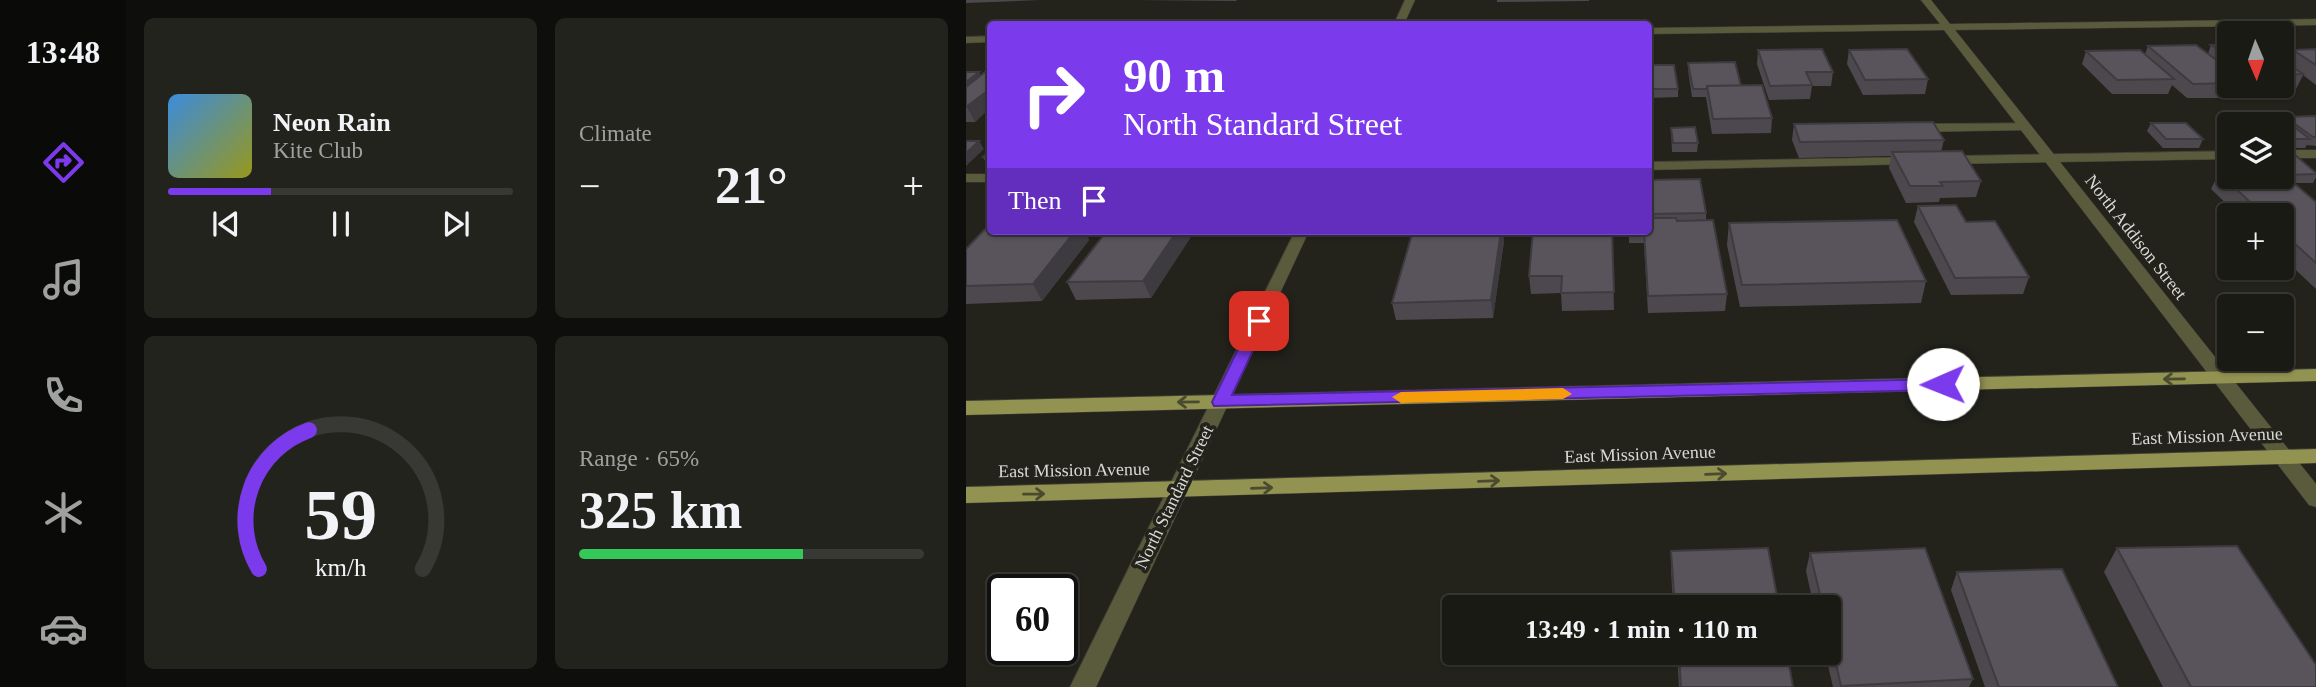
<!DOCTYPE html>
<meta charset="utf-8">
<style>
:root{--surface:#1a1a15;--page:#23231e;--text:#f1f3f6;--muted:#9fa1a0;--line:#383834;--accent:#7c3aed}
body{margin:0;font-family:"Times New Roman",serif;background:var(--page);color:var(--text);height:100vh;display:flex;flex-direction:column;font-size:26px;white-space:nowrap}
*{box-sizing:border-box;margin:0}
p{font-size:23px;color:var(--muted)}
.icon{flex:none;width:38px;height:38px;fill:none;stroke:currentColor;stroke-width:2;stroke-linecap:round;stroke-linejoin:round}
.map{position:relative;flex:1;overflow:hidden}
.details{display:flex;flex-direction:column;gap:18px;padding:18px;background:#0e0e0c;width:840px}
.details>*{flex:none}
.top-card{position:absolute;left:21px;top:21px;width:665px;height:214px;border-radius:7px;box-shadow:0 2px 5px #0004,0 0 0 2px var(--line);background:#7c3aed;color:#fff;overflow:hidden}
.needle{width:46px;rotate:178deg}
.controls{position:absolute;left:1251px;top:21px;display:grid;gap:14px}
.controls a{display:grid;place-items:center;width:77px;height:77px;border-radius:7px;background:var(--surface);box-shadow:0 2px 5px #0004,0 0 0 2px var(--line);font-size:35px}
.speed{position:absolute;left:21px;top:574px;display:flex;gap:14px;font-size:35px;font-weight:700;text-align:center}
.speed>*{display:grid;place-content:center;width:91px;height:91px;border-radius:50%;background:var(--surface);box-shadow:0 2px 5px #0004,0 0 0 2px var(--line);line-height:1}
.speed .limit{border:4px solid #111;border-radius:10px;background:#fff;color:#111}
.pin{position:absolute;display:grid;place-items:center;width:60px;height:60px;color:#fff;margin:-30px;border-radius:14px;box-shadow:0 4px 10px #0006}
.me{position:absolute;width:77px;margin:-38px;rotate:269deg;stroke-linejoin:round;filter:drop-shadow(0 0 5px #0008)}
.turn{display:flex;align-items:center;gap:24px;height:147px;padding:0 21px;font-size:32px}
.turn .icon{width:91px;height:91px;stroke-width:2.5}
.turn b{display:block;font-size:49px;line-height:60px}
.then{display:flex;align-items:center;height:66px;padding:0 21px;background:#0003;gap:14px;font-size:26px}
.big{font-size:52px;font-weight:600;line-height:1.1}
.details .widget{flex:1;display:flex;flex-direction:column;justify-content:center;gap:10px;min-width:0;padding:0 24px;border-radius:10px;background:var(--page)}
.details .dial{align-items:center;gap:0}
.dial svg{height:182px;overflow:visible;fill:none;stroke:var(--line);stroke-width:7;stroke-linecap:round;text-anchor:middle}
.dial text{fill:var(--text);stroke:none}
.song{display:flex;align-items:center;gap:21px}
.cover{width:84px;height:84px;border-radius:10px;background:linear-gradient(135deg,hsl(210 70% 55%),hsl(60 70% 35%))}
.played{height:7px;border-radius:4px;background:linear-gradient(90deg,var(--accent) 30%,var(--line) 30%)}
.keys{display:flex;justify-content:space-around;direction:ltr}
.heat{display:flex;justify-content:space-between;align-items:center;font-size:38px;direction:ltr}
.charge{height:10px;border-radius:5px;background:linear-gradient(90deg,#34c759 65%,var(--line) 0)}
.details .tiles{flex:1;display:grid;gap:18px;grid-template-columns:repeat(2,1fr)}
.trip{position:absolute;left:476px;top:595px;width:399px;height:70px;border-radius:7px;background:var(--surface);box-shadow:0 2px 5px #0004,0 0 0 2px var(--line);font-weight:600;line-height:70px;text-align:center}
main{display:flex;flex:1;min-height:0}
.tabs{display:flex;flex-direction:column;width:126px;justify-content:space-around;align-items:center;background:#0a0a08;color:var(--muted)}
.tabs .icon{width:49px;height:49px}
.tabs .on{color:var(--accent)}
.tabs b{font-size:32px;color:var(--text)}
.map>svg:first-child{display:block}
</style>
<main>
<nav class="tabs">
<b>13:48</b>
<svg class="icon on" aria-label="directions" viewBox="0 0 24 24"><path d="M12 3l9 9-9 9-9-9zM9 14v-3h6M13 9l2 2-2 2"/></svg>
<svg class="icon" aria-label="music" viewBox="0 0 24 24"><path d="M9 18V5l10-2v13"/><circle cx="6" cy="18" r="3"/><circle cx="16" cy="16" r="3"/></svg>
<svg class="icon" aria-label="phone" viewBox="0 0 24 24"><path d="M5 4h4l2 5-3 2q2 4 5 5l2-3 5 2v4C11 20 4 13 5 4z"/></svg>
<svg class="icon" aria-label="climate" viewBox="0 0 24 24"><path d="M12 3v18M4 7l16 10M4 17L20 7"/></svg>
<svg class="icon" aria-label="car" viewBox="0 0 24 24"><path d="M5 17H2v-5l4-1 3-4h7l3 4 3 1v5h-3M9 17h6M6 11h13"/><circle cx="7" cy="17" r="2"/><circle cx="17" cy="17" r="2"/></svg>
</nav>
<section class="details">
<div class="tiles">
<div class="widget">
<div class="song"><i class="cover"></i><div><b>Neon Rain</b><p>Kite Club</p></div></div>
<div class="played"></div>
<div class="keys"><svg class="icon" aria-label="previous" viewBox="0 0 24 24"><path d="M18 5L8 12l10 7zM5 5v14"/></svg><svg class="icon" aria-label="pause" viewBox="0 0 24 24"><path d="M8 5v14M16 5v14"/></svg><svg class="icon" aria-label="next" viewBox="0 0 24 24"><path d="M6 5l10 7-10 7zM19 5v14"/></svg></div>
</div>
<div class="widget"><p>Climate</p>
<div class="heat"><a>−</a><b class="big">21°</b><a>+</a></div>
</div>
<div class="widget dial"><svg viewBox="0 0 100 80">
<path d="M14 69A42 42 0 1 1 86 69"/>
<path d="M14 69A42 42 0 0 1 36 8" stroke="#7c3aed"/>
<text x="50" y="56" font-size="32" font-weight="700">59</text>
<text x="50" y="72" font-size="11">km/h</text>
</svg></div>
<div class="widget"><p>Range · 65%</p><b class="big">325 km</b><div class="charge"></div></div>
</div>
</section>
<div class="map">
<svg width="1350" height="687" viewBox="0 0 1350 687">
<rect width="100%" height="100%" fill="#23231c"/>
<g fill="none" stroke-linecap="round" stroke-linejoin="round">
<g stroke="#40403a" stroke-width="1">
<g id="lane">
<path d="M1060,123L1066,127L1064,130L948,132L942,128L948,124Z"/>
<rect x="1316" y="150" width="34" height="8"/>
<path d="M1264,151V159L980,164L973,160L980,156Z"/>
<path d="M948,157L953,158V164L682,170V162Z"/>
<rect x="0" y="174" width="24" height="8"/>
</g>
</g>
<g stroke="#40403a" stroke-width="1">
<g id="street">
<path d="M439,0H449L438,24H428Z"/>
<path d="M955,0H965L984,24L1350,19V25L989,30L1350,484V507L1343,505L978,30L682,34V28L974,24Z"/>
<path d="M24,36V42L0,43V37Z"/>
<path d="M329,231H343L130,687H104Z"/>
</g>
</g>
<g stroke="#40403a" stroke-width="1">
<g id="primary">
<path d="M1350,369V381L0,415V401Z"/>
<path d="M1350,449V463L0,503V487Z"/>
</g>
</g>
<use href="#lane" fill="#5a5a3c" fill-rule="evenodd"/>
<use href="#street" fill="#5a5a3c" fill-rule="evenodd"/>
<use href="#primary" fill="#929251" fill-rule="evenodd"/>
</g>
<g fill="#4d484e">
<path d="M0,0H74L0,3Z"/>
<path d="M169,0H271L270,1Z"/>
<path d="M531,0H623V1L531,2Z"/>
<path d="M1264,44V86H1316V60L1321,63L1327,50L1350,49V85L1337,75L1330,89H1279L1277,88L1273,98H1221L1206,85L1202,94H1146L1116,64L1120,51L1179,54L1182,46L1242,54L1245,45Z"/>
<path d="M792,50L867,72L865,86H846L844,99L803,100L791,64Z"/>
<path d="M883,50L962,79L959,94L897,95L881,64Z"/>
<path d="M722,63L775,86L806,118L805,133L746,134L740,97H726L722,70Z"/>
<path d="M682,65L712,89V97L682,98Z"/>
<path d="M24,68V108L9,122H0V72H13L14,76Z"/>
<path d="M1350,116V146L1341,145L1339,148H1316V127H1317L1315,124L1319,117Z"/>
<path d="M1185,123L1237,139L1233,148H1197L1181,131Z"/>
<path d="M828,124L978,140L975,152L1015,181L1010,197L974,198L973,202L940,203L923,168L925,156L833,158L826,140Z"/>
<path d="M705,128L732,143L731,152H706Z"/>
<path d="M24,150V165H21L17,157Z"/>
<path d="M1316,154L1350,173V177L1347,183H1328L1350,202V289L1316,257V215H1272L1245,189L1253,173L1316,177Z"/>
<path d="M682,180L740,213V220L761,294L759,311L682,313L678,243H663V232H658V231H682Z"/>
<path d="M952,206L1000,222L1063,277L1057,294L985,295L948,222Z"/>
<path d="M763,223L960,281L955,303L774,307L761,245Z"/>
<path d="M24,231H119L123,240L76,301L0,304V249Z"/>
<path d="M447,231H537L538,241L527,318L430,320L426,303Z"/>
<path d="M646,231L648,310L596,311L595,293L565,294L563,276Z"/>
<path d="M226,235L185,298L110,300L101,282Z"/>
<path d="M1151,548L1350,687H1197L1138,572Z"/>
<path d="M705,551L813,607H707L705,569Z"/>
<path d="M844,553L1007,679L1003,687H867L859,653H863V607H848L840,571Z"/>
<path d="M991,572L1152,687H1019L985,590Z"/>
<path d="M711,653H821L827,687H713Z"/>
</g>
<g fill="#3e3b40">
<path d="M13,72L17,80L0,93V82Z"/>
<path d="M20,92L24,101V108L9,122L1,107Z"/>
<path d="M13,141L18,149L0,166V153Z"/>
<path d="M109,231H119L123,240L76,301L67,284Z"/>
<path d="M211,231H224L226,235L185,298L177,281Z"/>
<path d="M535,231H537L538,241L527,318L525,300Z"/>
</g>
<g fill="#59545b" stroke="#3e3b40" stroke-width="2">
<path d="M1264,44V58L1245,45Z"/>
<path d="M1230,45L1264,70V83L1227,84L1182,46Z"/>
<path d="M856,49L867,72H840L846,85L804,86L792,50Z"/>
<path d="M941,49L962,79L899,80L883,50Z"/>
<path d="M1350,49V65L1327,50Z"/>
<path d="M1174,50L1208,79L1151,80L1120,51Z"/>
<path d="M1316,60L1337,74L1316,75Z"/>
<path d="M769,62L775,86H741V89H727L722,63Z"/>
<path d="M682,65H708L712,89H682Z"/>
<path d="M24,68V91L20,92L0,107V87Z"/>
<path d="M0,72H13L0,82Z"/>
<path d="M796,85L806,118L747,119L741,86Z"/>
<path d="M1350,116V137H1347L1319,117Z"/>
<path d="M967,122L978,140L834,142L828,124Z"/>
<path d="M1185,123H1220L1237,139H1200Z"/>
<path d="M729,127L732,143H707L705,128Z"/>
<path d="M1316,127H1328L1344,139H1316Z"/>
<path d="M0,141H13L0,153Z"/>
<path d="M24,150V157H17Z"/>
<path d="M996,151L1015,181L974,182L977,186H944L926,152Z"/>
<path d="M1316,154H1328L1350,173V174L1318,175L1316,173Z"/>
<path d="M1253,173H1264V177H1316V173L1350,202V263L1316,232V215H1298Z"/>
<path d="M734,179L740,213L686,214V218H710L711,221L747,220L761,294L682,296L678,231H682V180Z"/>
<path d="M990,205L1000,222L1029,221L1063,277L989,278L952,206Z"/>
<path d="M931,220L960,281L776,285L763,223Z"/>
<path d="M22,226H24V231H109L67,284L0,286V249Z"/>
<path d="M141,231H211L177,281L101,282Z"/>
<path d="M447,231H535L525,300L426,303Z"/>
<path d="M567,231H646L648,292L595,293L596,276H563Z"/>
<path d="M1271,546L1350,665V687H1225L1151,548Z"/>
<path d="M802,548L813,607H709L705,551Z"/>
<path d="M959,548L1007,679L875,686L863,633V607H857L844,553Z"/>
<path d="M1096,569L1152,687H1033L991,572Z"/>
<path d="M713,653H821L827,687H715Z"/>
</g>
<defs><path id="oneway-shaft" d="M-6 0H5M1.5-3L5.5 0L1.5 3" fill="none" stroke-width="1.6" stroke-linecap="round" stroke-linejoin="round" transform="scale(1.75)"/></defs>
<g stroke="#4a4a2f">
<use href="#oneway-shaft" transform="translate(1208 379) rotate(179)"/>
<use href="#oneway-shaft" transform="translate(222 402) rotate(179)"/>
<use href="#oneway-shaft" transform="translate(750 474) rotate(-2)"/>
<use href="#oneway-shaft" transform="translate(523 481) rotate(-2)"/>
<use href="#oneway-shaft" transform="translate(296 488) rotate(-2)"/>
<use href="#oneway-shaft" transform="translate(68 494) rotate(-1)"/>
</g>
<path fill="#7c3aed" stroke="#51269a" stroke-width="2" d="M293,316L301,321L266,395L977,379L986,384L977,390L248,406L246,402L286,321Z"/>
<path fill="#f59e0b" d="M597,388L606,394L597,399L435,403L426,397L435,392Z"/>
<g text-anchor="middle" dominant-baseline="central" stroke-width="7" stroke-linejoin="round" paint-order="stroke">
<g font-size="18" fill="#d9d9d5" stroke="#23231c">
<text transform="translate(1170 237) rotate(52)">North Addison Street</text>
<text transform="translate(1241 436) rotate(-2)">East Mission Avenue</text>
<text transform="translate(674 454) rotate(-2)">East Mission Avenue</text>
<text transform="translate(108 470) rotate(-1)">East Mission Avenue</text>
<text transform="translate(208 497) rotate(-64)">North Standard Street</text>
</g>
</g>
</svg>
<div class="controls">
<a><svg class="needle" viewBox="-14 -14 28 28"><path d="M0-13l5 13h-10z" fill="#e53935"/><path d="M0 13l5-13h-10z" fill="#9fa1a0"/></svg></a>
<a><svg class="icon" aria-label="layers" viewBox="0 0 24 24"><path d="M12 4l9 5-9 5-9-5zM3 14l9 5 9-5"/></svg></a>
<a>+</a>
<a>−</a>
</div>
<div class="speed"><div class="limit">60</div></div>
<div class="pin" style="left:293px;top:321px;background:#d93025"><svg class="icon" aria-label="arrive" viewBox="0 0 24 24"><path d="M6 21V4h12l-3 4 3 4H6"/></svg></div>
<svg class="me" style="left:977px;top:384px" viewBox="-20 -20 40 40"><circle r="19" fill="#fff"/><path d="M0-13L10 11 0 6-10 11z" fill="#7c3aed"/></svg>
<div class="trip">13:49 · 1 min · 110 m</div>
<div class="top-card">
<div class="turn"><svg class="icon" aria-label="right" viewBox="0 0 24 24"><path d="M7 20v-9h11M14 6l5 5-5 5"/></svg><div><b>90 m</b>North Standard Street</div></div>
<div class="then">Then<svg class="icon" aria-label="arrive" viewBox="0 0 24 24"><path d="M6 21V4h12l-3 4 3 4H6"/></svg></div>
</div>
</div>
</main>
